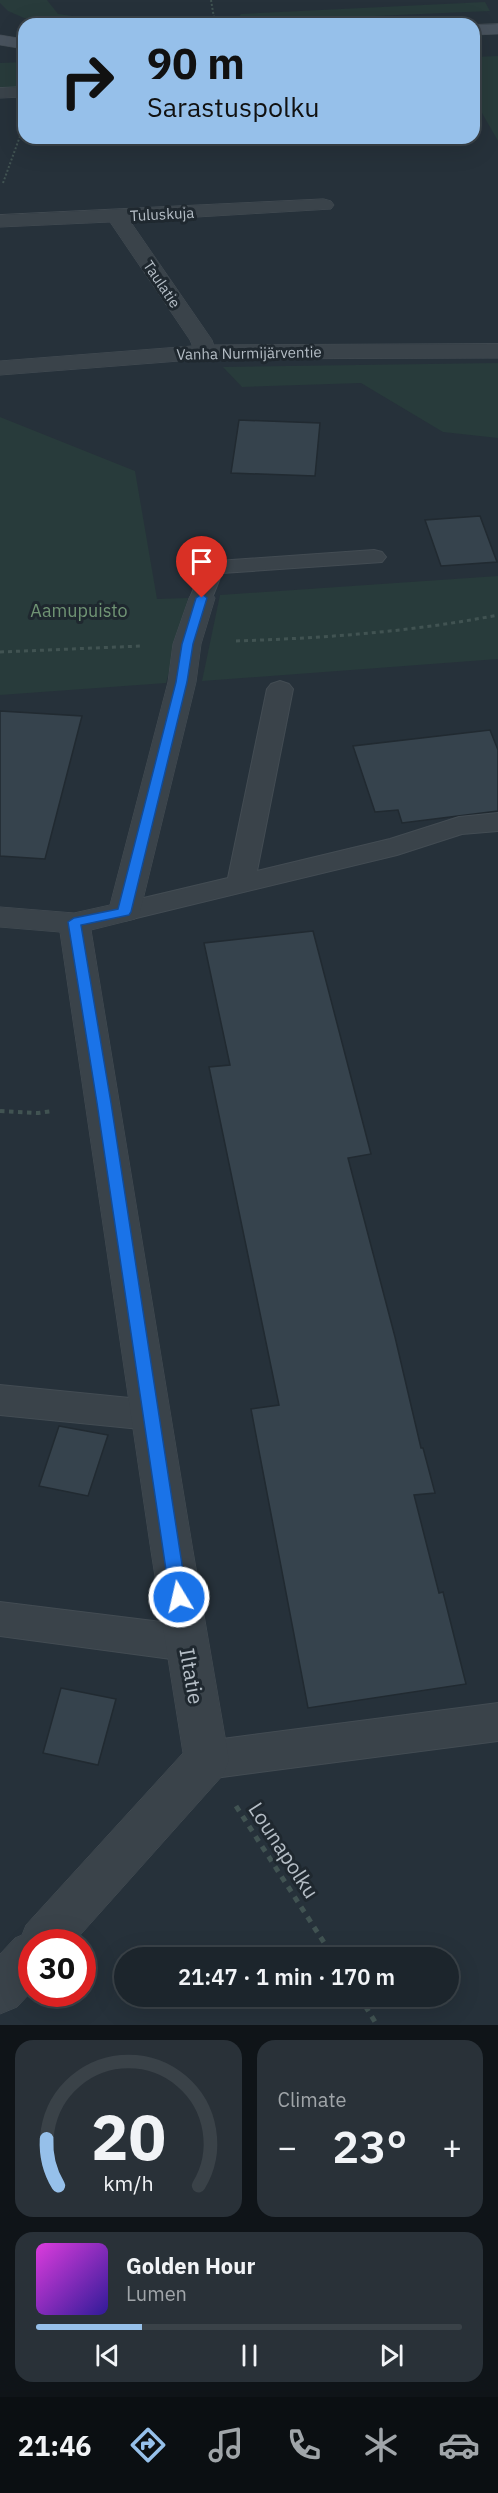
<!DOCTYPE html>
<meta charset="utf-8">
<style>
:root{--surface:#1c252c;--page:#293138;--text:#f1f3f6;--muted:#a0a5a9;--line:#3a4248;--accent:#96c0ea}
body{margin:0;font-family:"IBM Plex Sans",sans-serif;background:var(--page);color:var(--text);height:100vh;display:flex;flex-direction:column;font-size:22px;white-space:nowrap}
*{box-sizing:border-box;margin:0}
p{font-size:20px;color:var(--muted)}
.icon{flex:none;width:33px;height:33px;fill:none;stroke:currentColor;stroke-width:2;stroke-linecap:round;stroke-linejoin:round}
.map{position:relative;height:2025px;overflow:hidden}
.drawer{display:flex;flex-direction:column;gap:15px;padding:15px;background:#0f1418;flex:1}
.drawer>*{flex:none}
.hud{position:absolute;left:18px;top:18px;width:462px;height:126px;border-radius:18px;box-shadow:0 6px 24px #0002,0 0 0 2px var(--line);background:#96c0ea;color:#111;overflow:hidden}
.speed{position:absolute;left:18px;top:1929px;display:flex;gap:12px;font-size:30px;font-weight:700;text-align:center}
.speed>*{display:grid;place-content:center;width:78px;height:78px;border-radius:50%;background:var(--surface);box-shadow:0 6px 24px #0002,0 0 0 2px var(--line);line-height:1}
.speed .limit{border:9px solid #d22;background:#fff;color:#111}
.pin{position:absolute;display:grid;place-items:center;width:51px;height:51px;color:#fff;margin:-62px -26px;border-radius:50% 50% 50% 0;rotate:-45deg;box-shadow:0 0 6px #0007}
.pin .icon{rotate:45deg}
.me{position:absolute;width:66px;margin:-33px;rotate:351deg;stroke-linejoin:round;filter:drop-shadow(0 0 4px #0008)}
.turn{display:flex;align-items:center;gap:21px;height:126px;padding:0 30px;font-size:27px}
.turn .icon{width:78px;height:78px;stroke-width:2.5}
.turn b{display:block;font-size:42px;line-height:51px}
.big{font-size:45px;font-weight:600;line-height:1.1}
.drawer .tile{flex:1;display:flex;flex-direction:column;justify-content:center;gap:9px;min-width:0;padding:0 21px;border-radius:18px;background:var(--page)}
.drawer .dial{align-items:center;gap:0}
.dial svg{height:156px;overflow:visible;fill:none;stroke:var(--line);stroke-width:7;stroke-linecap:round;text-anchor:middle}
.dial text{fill:var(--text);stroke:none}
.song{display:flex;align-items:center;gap:18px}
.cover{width:72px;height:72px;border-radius:9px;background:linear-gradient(135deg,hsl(300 70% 55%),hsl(250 70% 35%))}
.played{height:6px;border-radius:3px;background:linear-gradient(90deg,var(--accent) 25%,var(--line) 25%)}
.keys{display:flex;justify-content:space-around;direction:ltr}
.heat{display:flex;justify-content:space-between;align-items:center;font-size:33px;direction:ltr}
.drawer .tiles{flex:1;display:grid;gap:15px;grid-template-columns:1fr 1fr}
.tile:last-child{grid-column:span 2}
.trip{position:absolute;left:114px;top:1947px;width:345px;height:60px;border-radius:30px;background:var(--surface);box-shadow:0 6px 24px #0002,0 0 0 2px var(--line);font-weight:600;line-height:60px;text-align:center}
.dock{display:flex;height:96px;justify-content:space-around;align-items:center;background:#0b0f12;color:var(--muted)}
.dock .icon{width:42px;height:42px}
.dock .current{color:var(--accent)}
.dock b{font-size:27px;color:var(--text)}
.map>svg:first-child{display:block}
</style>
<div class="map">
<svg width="498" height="2025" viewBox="0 0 498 2025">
<rect width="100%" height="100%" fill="#26313a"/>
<g fill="#283b3b">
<path d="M0,0H47L58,14L101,20L196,17L187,24H48L24,18L8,11L0,3Z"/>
<path d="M485,2L490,11L234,22L241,14Z"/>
<path d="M498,56V141L474,99V57Z"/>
<path d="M24,62V85L17,88L0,89V63Z"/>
<path d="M498,363V438L443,432L361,383L242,387L223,367Z"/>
<path d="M0,417L135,471L157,599L188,598L166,683L0,695Z"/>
<path d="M498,576V659L202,681L220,595Z"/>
</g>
<g fill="#36434d" stroke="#212a31" stroke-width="1.5">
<path d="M239,420L320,423L315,476L231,473Z"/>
<path d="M480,516L497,562L441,566L425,520Z"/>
<path d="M0,711L82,716L45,859L0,856Z"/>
<path d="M490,730L498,750V811L402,823L398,810L375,812L353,746Z"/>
<path d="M313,931L371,1154L348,1158L395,1337L421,1448H423L435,1493L414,1495L439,1593L443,1592L466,1684L308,1708L251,1409L279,1405L209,1067L230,1065L204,943Z"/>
<path d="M59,1426L108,1435L88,1496L39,1486Z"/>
<path d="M61,1688L116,1699L98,1765L43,1753Z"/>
</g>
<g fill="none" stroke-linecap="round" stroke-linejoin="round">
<g stroke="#434c53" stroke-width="2">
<g id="service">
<path d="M374,550L382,552L386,557L382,562L222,573L210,603L202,605L194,603L190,598L204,562Z"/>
<path d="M280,681L289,684L293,689L257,871L390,839L459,817L498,813V831L462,834L397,855L124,921L114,919L110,912L114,905L228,878L267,689L271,684Z"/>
<path d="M0,1385L150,1400L163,1404L168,1415L163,1426L150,1430L0,1415Z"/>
<path d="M0,1602L186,1625L200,1630L206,1643L200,1656L186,1661L0,1636Z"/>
<path d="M498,1703V1741L207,1779L193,1774L187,1760L193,1746L207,1741Z"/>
</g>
</g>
<g stroke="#434c53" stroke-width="1">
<g id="minor">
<path d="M24,87V97L0,98V88Z"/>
<path d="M324,199L331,201L334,205L331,209L130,221L212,340L216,352L213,357L205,359L197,357L190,340L110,222L0,227V215Z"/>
<path d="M202,590L211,592L215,598L201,644L196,682L140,912L135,919L91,930L193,1551L229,1760L223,1775L74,1942H32V1991L17,2007L0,2014V1954L15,1938L22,1935L26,1925L183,1753L151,1551L60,932L0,927V907L74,913L110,905L168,682L173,644L189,598L193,592Z"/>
</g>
</g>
<g stroke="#434c53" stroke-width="1">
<path id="tertiary" d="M498,344V358L205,359L0,375V361L205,345Z"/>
</g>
<g stroke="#434c53" stroke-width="1">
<g id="secondary">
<path d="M498,24V34L474,35V25Z"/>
<path d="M0,35L24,39V49L0,45Z"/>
</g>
</g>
<g stroke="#415352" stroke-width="2" stroke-dasharray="2 2" stroke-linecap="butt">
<path d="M211,0L215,24"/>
<path d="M263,24L446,18"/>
<path d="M3,183L23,128"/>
</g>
<g stroke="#415352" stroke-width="3" stroke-dasharray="4 4" stroke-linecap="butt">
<path d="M236,641C324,638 411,632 498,615"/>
<path d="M0,652L142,646"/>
</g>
<path stroke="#415352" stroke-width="4" stroke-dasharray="4.5 4.5" stroke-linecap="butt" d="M0,1111L38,1113L53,1111"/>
<g stroke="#415352" stroke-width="5" stroke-dasharray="6 6" stroke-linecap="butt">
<path d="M236,1806L334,1958"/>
<path d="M359,1996L377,2025"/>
</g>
<use href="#service" fill="#3a434a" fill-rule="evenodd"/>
<use href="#minor" fill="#3a434a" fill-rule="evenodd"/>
<use href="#tertiary" fill="#3a434a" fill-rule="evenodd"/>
<use href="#secondary" fill="#48525d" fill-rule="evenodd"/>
</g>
<path fill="#1a73e8" stroke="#114b97" stroke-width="1.5" d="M202,594L207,598L193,644L187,682L131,912L129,915L81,925L111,1103L187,1597L185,1603L179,1605L172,1603L170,1597L97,1103L68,922L74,918L118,909L176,682L182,644L196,598Z"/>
<g text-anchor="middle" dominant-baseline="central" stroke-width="6" stroke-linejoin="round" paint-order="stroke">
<g font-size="15" fill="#b5bec6" stroke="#1f282f">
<text transform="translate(162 214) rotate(-3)">Tuluskuja</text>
<text transform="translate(162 284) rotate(56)">Taulatie</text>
<text transform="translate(249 353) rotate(-1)">Vanha Nurmijärventie</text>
</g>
<g font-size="18" fill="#709474" stroke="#1f282f">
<text x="79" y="610">Aamupuisto</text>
</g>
<g font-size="21" fill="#b5bec6" stroke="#1f282f">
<text transform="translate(192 1676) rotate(80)">Iltatie</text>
<text transform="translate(284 1850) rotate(57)">Lounapolku</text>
</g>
</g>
</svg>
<div class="speed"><div class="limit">30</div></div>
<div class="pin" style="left:202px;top:598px;background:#d93025"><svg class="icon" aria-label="arrive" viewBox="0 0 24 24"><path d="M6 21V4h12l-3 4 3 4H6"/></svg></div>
<svg class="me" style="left:179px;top:1597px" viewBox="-20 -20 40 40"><circle r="17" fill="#1a73e8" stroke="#fff" stroke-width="3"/><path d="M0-11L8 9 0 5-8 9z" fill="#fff"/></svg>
<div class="trip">21:47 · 1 min · 170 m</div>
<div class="hud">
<div class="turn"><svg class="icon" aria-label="right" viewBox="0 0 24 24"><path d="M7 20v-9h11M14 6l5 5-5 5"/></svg><div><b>90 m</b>Sarastuspolku</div></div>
</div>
</div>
<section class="drawer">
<div class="tiles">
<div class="tile dial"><svg viewBox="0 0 100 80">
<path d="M14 69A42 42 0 1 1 86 69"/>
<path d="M14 69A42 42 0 0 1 8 45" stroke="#96c0ea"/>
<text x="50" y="56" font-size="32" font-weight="700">20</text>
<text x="50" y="72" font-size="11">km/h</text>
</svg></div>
<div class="tile"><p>Climate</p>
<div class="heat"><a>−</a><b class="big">23°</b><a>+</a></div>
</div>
<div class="tile">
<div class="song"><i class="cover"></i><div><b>Golden Hour</b><p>Lumen</p></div></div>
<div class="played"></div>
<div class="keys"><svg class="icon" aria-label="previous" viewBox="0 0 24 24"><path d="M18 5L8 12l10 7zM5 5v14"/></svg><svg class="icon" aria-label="pause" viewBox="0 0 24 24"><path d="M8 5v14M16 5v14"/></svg><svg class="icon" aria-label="next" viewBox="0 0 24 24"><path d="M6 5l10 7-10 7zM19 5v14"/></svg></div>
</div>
</div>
</section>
<nav class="dock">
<b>21:46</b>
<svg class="icon current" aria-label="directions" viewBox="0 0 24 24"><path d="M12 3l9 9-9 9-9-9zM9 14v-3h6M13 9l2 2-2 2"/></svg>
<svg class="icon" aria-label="music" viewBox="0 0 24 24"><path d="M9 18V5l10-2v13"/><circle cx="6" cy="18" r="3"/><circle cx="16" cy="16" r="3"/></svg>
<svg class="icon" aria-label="phone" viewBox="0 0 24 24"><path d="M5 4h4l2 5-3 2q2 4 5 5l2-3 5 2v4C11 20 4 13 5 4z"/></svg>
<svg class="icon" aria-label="climate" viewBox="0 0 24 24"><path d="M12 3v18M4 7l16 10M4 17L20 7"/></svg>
<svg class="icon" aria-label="car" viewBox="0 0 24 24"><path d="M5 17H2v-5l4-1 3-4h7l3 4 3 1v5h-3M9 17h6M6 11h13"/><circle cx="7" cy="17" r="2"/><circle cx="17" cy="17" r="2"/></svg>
</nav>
